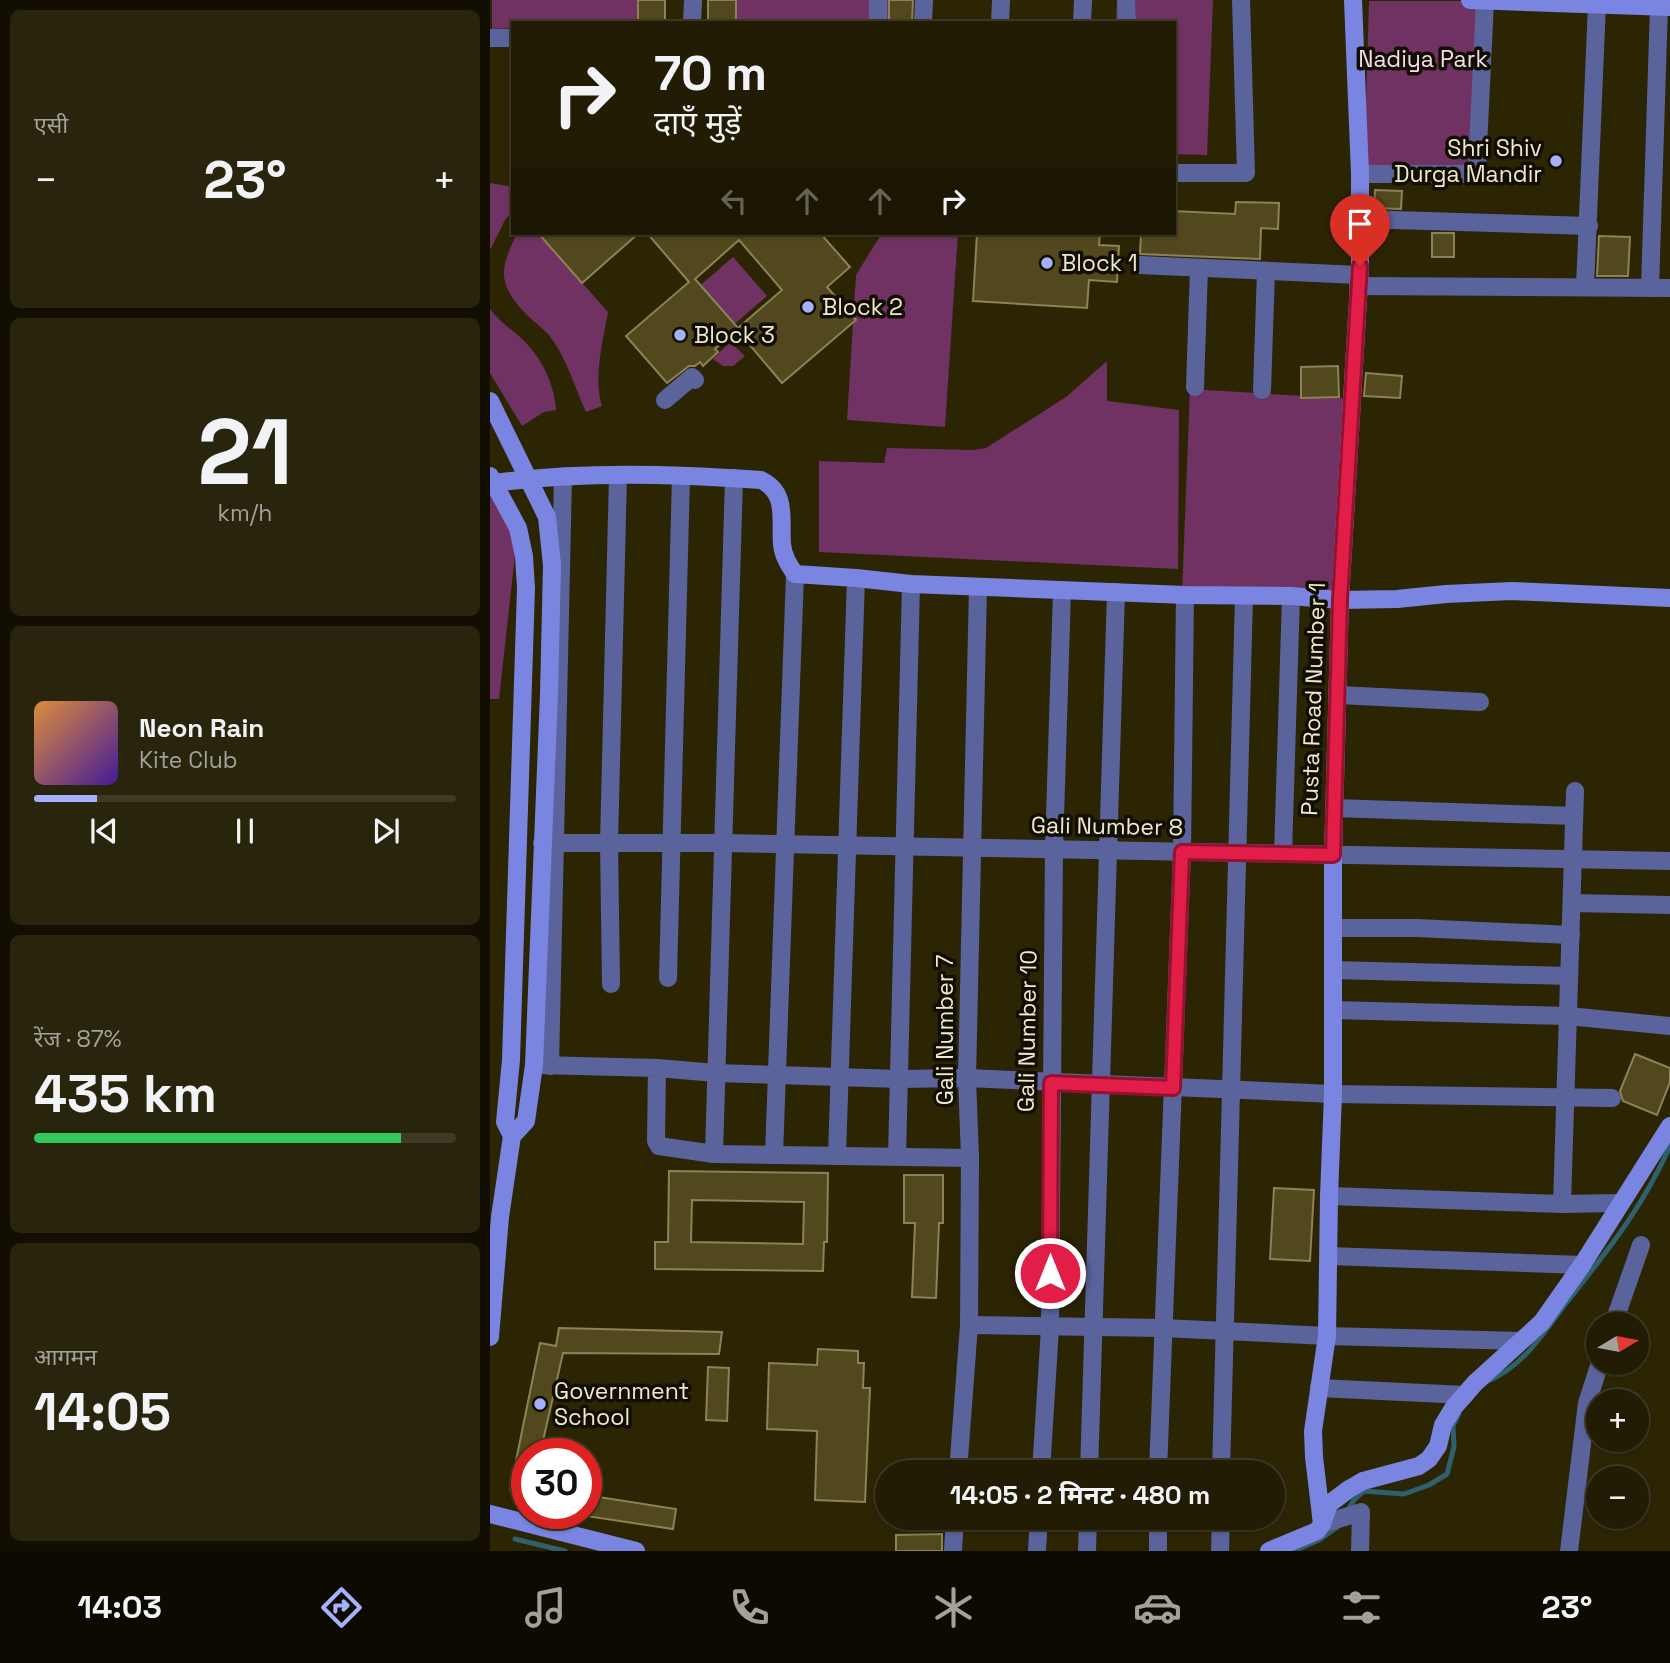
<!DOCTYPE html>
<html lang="hi">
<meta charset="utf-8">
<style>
:root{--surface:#211c03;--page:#29250d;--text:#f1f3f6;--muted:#a2a19a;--line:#3e3a25;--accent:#a5b1fc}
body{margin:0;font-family:"Space Grotesk","Noto Sans Devanagari",sans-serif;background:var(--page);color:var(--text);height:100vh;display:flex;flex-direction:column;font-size:26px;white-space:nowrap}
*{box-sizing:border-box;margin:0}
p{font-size:23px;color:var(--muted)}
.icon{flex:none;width:38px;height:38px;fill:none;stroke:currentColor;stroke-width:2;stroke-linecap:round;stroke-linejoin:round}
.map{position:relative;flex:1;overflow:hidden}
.panel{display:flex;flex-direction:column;gap:10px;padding:10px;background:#120f02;width:490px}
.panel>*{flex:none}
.banner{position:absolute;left:21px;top:21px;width:665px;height:214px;border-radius:0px;box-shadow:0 2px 5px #0004,0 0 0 2px var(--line);background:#211c03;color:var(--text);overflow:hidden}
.needle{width:46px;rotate:80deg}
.buttons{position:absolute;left:1096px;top:1312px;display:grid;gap:14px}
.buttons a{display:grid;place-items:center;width:63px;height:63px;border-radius:50%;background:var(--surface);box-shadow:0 2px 5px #0004,0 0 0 2px var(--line);font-size:35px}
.speed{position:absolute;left:21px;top:1438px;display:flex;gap:14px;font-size:35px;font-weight:700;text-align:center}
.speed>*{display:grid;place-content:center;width:91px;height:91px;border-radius:50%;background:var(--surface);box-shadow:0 2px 5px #0004,0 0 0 2px var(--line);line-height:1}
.speed .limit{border:10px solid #d22;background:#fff;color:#111}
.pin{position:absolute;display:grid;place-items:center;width:60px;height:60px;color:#fff;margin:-72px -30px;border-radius:50% 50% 50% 0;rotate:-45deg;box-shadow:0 0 7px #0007}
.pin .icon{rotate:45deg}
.me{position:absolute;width:77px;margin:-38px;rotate:0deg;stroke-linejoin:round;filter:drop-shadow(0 0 5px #0008)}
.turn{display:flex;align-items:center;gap:24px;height:147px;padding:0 28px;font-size:32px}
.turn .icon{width:91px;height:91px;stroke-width:2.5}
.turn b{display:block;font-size:49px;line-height:60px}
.lanes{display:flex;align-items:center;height:66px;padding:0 28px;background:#0003;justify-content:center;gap:35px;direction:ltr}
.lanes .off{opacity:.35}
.big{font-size:52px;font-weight:700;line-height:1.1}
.panel .widget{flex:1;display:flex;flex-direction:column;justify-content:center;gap:10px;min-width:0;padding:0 24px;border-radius:10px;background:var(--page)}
.panel .dial{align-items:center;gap:0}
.dial b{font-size:91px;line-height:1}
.song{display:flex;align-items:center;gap:21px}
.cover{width:84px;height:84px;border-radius:10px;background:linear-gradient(135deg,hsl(30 70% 55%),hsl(260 70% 35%))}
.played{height:7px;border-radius:4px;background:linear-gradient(90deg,var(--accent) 15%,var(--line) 15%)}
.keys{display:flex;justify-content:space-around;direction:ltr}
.heat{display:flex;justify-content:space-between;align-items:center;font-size:38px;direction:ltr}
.charge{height:10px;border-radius:5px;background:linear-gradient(90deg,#34c759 87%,var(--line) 0)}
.trip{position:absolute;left:385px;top:1460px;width:410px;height:70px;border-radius:35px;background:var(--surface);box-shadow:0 2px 5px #0004,0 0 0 2px var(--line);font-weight:700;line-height:70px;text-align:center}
.tab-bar{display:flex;height:112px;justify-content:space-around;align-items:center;background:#0d0b01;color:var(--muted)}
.tab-bar .icon{width:49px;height:49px}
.tab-bar .active{color:var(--accent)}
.tab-bar b{font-size:32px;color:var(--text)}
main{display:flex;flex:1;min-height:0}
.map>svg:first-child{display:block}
</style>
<main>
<section class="panel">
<div class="widget"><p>एसी</p>
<div class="heat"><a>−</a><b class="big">23°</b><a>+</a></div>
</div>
<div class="widget dial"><b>21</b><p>km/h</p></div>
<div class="widget">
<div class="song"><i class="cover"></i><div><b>Neon Rain</b><p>Kite Club</p></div></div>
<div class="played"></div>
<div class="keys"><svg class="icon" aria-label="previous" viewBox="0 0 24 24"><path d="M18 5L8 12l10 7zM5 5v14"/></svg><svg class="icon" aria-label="pause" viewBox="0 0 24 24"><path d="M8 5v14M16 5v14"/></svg><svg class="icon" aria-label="next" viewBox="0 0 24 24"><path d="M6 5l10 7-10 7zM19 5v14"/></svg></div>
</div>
<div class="widget"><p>रेंज · 87%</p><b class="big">435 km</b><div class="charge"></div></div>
<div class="widget"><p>आगमन</p><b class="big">14:05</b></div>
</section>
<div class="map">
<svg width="1180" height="1551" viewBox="0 0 1180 1551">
<rect width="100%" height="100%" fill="#2c2504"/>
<g fill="#703262">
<path d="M2,0H148V21L23,23V28L2,29Z"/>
<path d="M240,0H402L400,23H239Z"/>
<path d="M627,0H723L717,155L684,154V23H626Z"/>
<path d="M879,1H995L977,174L874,168Z"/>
<path d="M0,183L23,187V211L15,220L0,250Z"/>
<path d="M27,233H48L118,312C113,339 103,380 112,406L96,412C86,390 76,357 61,338C55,329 45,323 37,315C6,283 10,270 27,233Z"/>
<path d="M392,233H468L455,427L357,420L366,275Z"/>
<path d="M243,257L277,296L240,328L206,289Z"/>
<path d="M0,309C8,320 18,327 29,336C50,355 64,381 66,410L54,412L32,426L0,373Z"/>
<path d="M240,342L255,356L243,366H233L223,359Z"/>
<path d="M617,361V401L689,410L688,569L329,552V461L394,463L397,448L483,450L496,448L576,397Z"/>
<path d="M700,389L863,399L846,601L692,594Z"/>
<path d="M0,482L28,528L9,699H0Z"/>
</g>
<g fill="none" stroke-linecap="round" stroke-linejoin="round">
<g stroke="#2f606d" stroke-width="5">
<path d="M998,1381C1034,1366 1054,1332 1077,1302C1118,1250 1153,1207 1180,1146"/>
<path d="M857,1511L864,1500L874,1491L914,1494L939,1485L957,1474L964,1447L963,1426L969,1414"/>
<path d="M25,1539L75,1551"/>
<path d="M804,1551L829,1540L849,1526"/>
</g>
</g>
<g fill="#52481d" stroke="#8c8256" stroke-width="2" fill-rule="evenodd">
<rect x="148" y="0" width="27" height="23"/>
<rect x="218" y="0" width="28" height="20"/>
<path d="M399,0H423L422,23H399Z"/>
<path d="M885,190L912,191L911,209L884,208Z"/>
<path d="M746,202L789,203L788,229L771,228L770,259L650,254L651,233H684V211L745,214Z"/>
<path d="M48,233H149L92,283Z"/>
<path d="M157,233H330L360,267L337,287L366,320L292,383L247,330L225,349L228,352L213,366L210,362L205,366H199L177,383L136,336L199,282ZM249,240L292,290L248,328L205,279Z"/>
<path d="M487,233H610L609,245L629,246L627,282L599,280L597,308L483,301Z"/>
<rect x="942" y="233" width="22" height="24"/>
<path d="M1109,236L1140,237L1138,276H1107Z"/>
<path d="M848,366L849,397L811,398V367Z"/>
<path d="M876,373L912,376L910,398L874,396Z"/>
<path d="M1145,1054L1180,1068V1082L1167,1115L1133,1101L1130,1091Z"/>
<path d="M179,1171L338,1173L337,1242H334L333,1271L165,1269V1242H178ZM202,1200L314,1202L313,1244L201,1242Z"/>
<path d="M414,1175H453V1223H449L446,1298L422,1297L425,1223H414Z"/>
<path d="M784,1188L824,1190L820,1261L780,1259Z"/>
<path d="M69,1328L232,1332L229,1354L73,1353L50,1454H37V1495L20,1490L50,1343L66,1346Z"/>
<path d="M328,1349L368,1351V1363H374L373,1388H380L375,1502L325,1500L327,1431L277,1429L279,1363L327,1365Z"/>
<path d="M218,1367L239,1368L237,1421L216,1420Z"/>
<path d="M96,1495L186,1509L183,1529L96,1516Z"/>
<path d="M452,1534V1551H406V1535Z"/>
</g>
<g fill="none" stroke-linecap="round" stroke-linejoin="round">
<g stroke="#5b639d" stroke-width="18">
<path d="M636,0L637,23"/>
<path d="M202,23L203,0"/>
<path d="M388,23V0"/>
<path d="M433,23L434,0"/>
<path d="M510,23L511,0"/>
<path d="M592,23L593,0"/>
<path d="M0,38H23"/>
<path d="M684,173H756L751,0"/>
<path d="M870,174H970L985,172L987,168L995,1"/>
<path d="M870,219L1099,226"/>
<path d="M650,265L869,275"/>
<path d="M868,286L1180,288"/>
<path d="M1095,287L1107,4"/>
<path d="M1160,288L1169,6"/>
<path d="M705,387L709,268"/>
<path d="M772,390L776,271"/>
<path d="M175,400L202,377L205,380"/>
<path d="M849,695L990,702"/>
<path d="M845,808L1084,816"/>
<path d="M52,843H233L1180,861"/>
<path d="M793,854L801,596"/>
<path d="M1082,903L1180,905"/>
<path d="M843,928H926L1081,935"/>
<path d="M843,970L1079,976"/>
<path d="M178,978L191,476"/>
<path d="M121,984L119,843L128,475"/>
<path d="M843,1010L1078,1016L1180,1026"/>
<path d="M48,1065L167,1068L166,1141L169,1146L224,1154L480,1158"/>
<path d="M60,1066L73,477"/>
<path d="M167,1068L226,1073L409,1079L477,1078L843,1094L1122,1098"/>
<path d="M224,1154L244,478"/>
<path d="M284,1155L305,574"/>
<path d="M347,1156L366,578"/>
<path d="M407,1156L421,584"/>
<path d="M839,1196L1072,1204L1129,1203"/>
<path d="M1072,1204L1085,791"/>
<path d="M839,1256L1092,1265"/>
<path d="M479,1325L673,1328L837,1336L1031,1341"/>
<path d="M1123,1325L1151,1245"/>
<path d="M829,1388L975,1395"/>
<path d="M468,1472L479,1325L480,1158L477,1078L488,587"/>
<path d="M551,1472L560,1328L564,850L572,590"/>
<path d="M599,1472L626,592"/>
<path d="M668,1472L692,852L695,595"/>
<path d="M731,1472L754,596"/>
<path d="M668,1517V1551"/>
<path d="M832,1524L871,1512L870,1551"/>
<path d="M463,1551L465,1517"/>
<path d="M547,1551L549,1517"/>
<path d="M597,1551L598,1517"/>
<path d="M730,1551L731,1517"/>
<path d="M1079,1551L1097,1403L1110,1363"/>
</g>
<g stroke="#7a85e2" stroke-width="18">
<path d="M980,0L1180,7"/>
<path d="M0,401L57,517L62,565L59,694L44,1065L36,1121L22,1136L10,1217L0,1337"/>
<path d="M0,476L28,528L34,556L36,588L21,1060L15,1122L22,1136"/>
<path d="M4,483C92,471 183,474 271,480C298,493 290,519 292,544C293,556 299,565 305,574L366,578L421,584L695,595L801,596L850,600L907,599L956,594L1022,591L1180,598"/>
<path d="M0,1514L146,1551"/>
<path d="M832,1524L824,1457L823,1431L837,1336L839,1196L843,1094V855L850,600L870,266V174L863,0"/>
<path d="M779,1551L827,1531L832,1524L839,1504L859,1489L873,1481L929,1466L939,1459L948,1446L953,1425L964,1407L985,1383L1052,1322L1092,1265L1180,1126"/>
</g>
</g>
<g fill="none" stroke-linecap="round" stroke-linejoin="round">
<g stroke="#92132f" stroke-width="18">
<path id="route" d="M560,1273L561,1083L683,1088L692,852L843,855L850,600L870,266"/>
</g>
<use href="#route" stroke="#e11d48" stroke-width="12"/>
</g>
<g fill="#a5b1fc" stroke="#120e01" stroke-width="2.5">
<circle cx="1066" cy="161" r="7"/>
<circle cx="557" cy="263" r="7"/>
<circle cx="318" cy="307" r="7"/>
<circle cx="190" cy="335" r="7"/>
<circle cx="50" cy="1404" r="7"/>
</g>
<g text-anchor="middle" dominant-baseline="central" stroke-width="7" stroke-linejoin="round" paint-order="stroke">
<g font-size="23" fill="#f4dced" stroke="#120e01">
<text x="933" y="59">Nadiya Park</text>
</g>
<g font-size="23" fill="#ede8d1" stroke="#120e01" text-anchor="start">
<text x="1052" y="148" text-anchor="end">Shri Shiv<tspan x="1052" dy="26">Durga Mandir</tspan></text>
<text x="571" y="263">Block 1</text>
<text x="332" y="307">Block 2</text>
<text x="204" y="335">Block 3</text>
<text x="64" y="1391">Government<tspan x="64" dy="26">School</tspan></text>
</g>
<g font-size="23" fill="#ede8d1" stroke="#120e01">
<text transform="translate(823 699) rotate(-88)">Pusta Road Number 1</text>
<text transform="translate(617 826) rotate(1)">Gali Number 8</text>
<text transform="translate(455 1030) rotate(-90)">Gali Number 7</text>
<text transform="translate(537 1031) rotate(-89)">Gali Number 10</text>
</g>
</g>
</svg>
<div class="buttons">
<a><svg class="needle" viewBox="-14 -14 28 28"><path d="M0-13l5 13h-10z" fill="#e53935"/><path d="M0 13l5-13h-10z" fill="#a2a19a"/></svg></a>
<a>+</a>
<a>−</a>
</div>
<div class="speed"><div class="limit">30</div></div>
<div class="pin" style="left:870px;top:266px;background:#d93025"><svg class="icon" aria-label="arrive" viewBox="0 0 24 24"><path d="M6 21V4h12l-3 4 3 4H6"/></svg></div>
<svg class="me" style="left:560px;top:1273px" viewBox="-20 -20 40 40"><circle r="17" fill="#e11d48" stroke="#fff" stroke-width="3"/><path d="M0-11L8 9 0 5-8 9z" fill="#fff"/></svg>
<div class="trip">14:05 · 2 मिनट · 480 m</div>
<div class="banner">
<div class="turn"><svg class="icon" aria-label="right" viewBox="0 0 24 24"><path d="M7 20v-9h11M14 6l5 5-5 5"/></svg><div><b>70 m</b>दाएँ मुड़ें</div></div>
<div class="lanes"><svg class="icon off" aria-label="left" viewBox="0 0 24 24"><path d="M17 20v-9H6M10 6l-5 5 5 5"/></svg><svg class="icon off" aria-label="ahead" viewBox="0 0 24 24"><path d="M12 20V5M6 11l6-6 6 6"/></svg><svg class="icon off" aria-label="ahead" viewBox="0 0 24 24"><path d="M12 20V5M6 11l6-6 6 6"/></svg><svg class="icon" aria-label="right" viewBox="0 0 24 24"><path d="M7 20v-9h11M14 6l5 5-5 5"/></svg></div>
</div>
</div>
</main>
<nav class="tab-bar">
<b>14:03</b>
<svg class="icon active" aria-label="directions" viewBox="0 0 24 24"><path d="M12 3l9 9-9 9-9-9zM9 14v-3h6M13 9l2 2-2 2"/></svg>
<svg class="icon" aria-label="music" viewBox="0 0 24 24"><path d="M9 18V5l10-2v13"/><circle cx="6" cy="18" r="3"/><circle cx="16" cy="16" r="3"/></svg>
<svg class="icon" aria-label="phone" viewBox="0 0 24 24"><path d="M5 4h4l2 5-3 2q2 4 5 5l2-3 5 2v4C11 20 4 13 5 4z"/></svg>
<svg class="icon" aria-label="climate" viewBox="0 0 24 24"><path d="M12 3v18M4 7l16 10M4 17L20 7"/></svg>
<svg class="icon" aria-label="car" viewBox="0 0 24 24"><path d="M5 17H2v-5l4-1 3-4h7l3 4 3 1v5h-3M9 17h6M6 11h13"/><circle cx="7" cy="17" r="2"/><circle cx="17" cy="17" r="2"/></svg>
<svg class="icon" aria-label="filters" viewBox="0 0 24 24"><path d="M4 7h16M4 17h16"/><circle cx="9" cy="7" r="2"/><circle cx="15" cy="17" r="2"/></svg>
<b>23°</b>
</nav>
